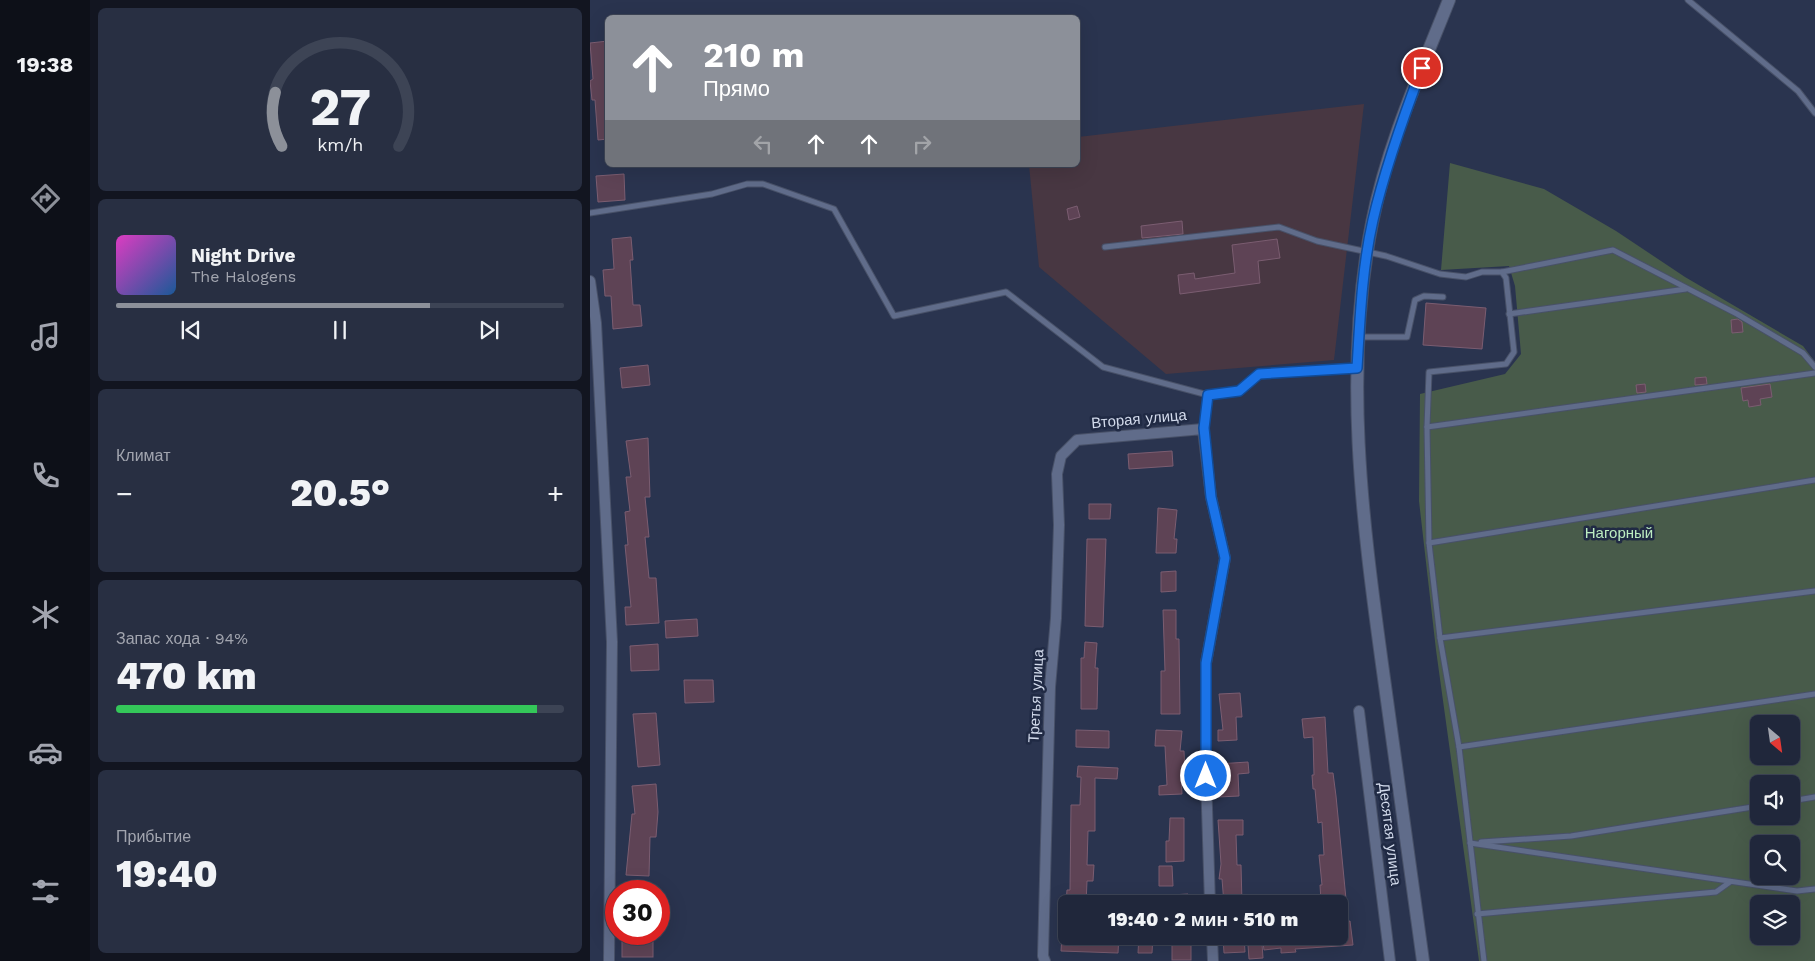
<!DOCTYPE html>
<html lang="ru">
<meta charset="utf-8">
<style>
:root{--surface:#20273b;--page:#282f42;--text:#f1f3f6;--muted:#a2a5af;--line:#3d4455;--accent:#8c9099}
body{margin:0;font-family:"Work Sans",sans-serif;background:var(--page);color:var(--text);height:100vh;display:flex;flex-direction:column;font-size:19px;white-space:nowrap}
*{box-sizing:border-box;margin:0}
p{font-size:16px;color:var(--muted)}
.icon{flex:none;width:28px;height:28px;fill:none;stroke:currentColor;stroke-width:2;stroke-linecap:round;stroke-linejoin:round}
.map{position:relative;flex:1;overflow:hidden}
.sheet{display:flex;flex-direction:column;gap:8px;padding:8px;background:#121520;width:500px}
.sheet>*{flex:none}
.banner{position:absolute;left:15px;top:15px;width:475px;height:152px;border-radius:8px;box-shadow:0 5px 20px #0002,0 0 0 1px var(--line);background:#8c9099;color:#fff;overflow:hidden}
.needle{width:32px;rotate:151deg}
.fabs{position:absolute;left:1160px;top:715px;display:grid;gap:10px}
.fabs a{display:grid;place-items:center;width:50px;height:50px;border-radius:8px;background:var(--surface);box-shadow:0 5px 20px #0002,0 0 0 1px var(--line);font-size:25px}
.speed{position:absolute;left:15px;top:880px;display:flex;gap:10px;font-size:25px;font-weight:700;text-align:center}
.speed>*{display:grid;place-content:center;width:65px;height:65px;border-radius:50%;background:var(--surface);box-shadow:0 5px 20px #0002,0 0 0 1px var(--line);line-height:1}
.speed .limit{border:8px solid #d22;background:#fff;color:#111}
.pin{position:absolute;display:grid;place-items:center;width:42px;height:42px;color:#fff;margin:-21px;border:2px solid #fff;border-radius:50%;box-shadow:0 1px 5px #0007}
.me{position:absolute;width:55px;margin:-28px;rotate:0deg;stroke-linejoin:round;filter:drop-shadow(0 0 4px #0008)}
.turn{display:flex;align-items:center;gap:18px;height:105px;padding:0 15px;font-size:22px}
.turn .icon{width:65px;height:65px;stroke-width:2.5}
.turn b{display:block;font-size:35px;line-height:42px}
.lanes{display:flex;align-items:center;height:48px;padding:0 15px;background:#0003;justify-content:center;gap:25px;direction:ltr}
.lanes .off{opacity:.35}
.big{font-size:38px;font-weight:800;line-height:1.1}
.sheet .widget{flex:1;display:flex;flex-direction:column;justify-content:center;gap:8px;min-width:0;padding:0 18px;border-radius:8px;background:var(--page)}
.sheet .dial{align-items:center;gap:0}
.dial svg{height:130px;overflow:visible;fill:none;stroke:var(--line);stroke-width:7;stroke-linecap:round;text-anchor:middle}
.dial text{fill:var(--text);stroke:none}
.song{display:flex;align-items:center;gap:15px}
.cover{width:60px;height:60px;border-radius:8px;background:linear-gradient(135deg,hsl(310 70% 55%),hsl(210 70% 35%))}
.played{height:5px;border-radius:2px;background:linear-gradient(90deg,var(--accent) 70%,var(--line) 70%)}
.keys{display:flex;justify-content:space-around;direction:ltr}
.heat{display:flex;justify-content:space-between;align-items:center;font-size:28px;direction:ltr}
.charge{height:8px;border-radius:4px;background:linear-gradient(90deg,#34c759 94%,var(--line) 0)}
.trip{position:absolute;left:468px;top:895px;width:290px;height:50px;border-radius:8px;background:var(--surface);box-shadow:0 5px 20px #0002,0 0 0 1px var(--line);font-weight:800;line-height:50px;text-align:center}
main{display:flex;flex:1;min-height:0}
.menu{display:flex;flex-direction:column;width:90px;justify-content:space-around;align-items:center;background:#0d1018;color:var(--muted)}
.menu .icon{width:35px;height:35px}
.menu .selected{color:var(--accent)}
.menu b{font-size:22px;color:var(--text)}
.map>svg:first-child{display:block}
</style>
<main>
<nav class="menu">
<b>19:38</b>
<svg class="icon selected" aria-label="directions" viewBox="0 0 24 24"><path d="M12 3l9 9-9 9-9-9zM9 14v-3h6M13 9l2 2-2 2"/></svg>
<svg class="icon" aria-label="music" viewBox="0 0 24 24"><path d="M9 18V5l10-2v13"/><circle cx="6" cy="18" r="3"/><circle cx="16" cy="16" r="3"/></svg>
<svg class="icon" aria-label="phone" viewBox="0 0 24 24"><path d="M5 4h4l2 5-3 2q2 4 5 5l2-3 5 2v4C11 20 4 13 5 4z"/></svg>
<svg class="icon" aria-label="climate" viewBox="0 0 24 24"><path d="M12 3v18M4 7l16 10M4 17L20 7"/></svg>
<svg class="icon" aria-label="car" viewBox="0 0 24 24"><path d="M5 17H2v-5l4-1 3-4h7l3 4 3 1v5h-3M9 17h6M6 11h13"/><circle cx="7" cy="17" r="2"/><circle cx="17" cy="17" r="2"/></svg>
<svg class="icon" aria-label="filters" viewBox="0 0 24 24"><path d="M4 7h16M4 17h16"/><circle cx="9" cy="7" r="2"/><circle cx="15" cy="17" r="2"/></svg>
</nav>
<section class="sheet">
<div class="widget dial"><svg viewBox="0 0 100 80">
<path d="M14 69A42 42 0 1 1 86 69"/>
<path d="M14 69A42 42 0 0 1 10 36" stroke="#8c9099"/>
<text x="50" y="56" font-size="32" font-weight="700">27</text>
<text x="50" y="72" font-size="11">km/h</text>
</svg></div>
<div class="widget">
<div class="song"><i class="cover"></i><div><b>Night Drive</b><p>The Halogens</p></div></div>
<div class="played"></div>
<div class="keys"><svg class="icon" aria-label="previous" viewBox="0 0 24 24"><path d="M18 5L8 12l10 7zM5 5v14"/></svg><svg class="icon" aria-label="pause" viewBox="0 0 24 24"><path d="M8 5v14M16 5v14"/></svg><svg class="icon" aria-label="next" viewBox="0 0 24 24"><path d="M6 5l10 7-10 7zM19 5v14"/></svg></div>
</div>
<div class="widget"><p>Климат</p>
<div class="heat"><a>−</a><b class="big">20.5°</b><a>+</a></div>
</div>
<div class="widget"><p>Запас хода · 94%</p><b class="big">470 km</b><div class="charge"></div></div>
<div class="widget"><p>Прибытие</p><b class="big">19:40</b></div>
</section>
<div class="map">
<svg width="1225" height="961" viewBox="0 0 1225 961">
<rect width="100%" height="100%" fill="#2a344f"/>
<path fill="#483742" d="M774,104L744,360L576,374L449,267L439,165H488V137Z"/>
<path fill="#485b4a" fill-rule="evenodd" d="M860,163L954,189L1026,231L1095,277L1213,346L1225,362V961H889L846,650L829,501L830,394L915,374L931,354L925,286L919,266L851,270ZM1169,724H1201V756H1169ZM1169,784H1201V816H1169ZM1169,844H1201V876H1169ZM1169,904H1201V936H1169Z"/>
<g fill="#5e4355" stroke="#7b5d71">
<path d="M18,41V139L8,140L5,100H2L0,81L3,79L0,43Z"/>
<path d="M34,174L35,200L8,202L6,176Z"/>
<path d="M487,206L490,217L479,220L477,209Z"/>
<path d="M592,221L593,234L552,238L551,226Z"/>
<path d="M41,237L43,260H40L43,305H50L52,326L23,329L21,296H15L13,270L24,269L22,239Z"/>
<path d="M687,239L690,258L668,261L670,283L590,294L588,275L604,273L605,279L645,273L642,245Z"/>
<path d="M836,303L896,308L892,349L833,345Z"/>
<path d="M1148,319L1152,322L1153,332L1142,333L1141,320Z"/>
<path d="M58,365L60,385L32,388L30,368Z"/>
<path d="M1116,377L1117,384L1105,385V378Z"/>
<path d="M1055,384L1056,392L1047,393L1046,385Z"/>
<path d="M1180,384L1182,397L1170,399L1171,405L1159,407L1158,400L1153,401L1151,388Z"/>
<path d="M58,438L60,497H55L59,537H55L59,578H66L69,623L36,625L35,607H41L35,545H38L35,512L40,511L36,477H41L36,441Z"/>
<path d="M582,451L583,466L539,469L538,454Z"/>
<path d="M499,504H521L520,519H499Z"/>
<path d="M568,508L587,510L584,539H587L586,553H566Z"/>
<path d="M497,539H516L513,627L495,626Z"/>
<path d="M586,571V591L571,592V572Z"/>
<path d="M573,610H586V639H589L590,714H571V671H575Z"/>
<path d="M107,619L108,636L76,638L75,621Z"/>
<path d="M495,642L507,643L505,668H508L507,709H491V658H494Z"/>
<path d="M68,644L69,670L41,671L40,646Z"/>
<path d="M94,680H123L124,702L95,703Z"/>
<path d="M650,693L652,717H646L647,740L628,741V730H633L629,694Z"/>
<path d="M66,713L70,765L48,767L43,714Z"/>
<path d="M735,717L738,773H743L746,796L756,899L731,901L730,885H732L729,855H734L732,822L728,823L725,789H723L722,775H724L723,737L714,738L712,719Z"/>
<path d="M486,730L519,731V748L486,747Z"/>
<path d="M566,730L592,731L590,751H594L595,773H591L592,794L569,795V786L577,785L575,746H565Z"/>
<path d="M658,762L659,773L648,774L649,796L628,797L627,764Z"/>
<path d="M488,766L528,768L527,779L505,778V831H498L497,865H504L503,881H497L496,904H476L477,890H480L481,805H490L491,777H487Z"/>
<path d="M66,784L68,812L66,837H60L59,876L36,875L42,814H45L42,786Z"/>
<path d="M580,818H594V861L576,862V841H579Z"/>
<path d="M628,820H653V835H646L647,865H651L652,904H634L632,879H629L631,864Z"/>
<path d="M569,866H582L583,886H569Z"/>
<path d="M598,894L599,904H582L581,895Z"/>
<path d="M760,921L763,945L705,949L706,952L691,953V948L674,950L672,936H749V923Z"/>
<rect x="32" y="934" width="31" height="23"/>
<path d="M472,936H529L528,953L471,951Z"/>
<path d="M549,936H563L562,953H548Z"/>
<rect x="582" y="936" width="19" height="24"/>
<path d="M654,936L655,952L634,953L633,938Z"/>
<path d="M672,944L673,958L659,959L658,945Z"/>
</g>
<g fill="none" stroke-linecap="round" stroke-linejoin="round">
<g stroke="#485168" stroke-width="7">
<g id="service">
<path d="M1098,0L1208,91L1225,113"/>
<path d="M0,213L122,194L157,184H173L244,209L304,316L416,292L513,367L618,395"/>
<path d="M515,247L689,227L727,241L796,256L850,274L876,277L892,272H912L916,278L924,352L916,364L839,372L837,427L839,543L850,638L869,747L894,961"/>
<path d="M912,272L1023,250L1147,314L1213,353L1225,367"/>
<path d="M919,314L1096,289"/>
<path d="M769,337H817L825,300L834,296L853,297"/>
<path d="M837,427L1225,373"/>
<path d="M613,429L618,395L649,391L669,374L767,368"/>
<path d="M839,543L1225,480"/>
<path d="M850,638L1225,591"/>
<path d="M869,747L1225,694"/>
<path d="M1201,801L1225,797"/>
<path d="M891,842L981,836L1169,806"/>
<path d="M880,843L1207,891L1225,889"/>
<path d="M887,914L1126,892L1140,882"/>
</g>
</g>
<g stroke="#485168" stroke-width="12">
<g id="minor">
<path d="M0,281L6,323L22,642L19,961"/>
<path d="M769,711L800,961"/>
<path d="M622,936L623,961"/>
<path d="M455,961L453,956L460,687L466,618L469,525L467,474L471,456L487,440L613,429L621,497L635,558L616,663V776L620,904"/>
</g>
</g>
<g stroke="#485168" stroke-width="14">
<path id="secondary" d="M833,961C819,862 806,763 792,664C772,518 753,369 782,223C797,146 830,73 859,0"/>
</g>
<use href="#service" stroke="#606c8a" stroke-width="5"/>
<use href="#minor" stroke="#606c8a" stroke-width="10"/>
<use href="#secondary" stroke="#606c8a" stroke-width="12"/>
</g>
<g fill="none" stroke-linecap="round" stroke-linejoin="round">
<g stroke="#114b97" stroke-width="12">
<path id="route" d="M616,776V663L635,558L621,497L614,428L618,395L649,391L669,374L767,368C770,319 772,268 783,220C795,168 813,118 832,68"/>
</g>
<use href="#route" stroke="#1a73e8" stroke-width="9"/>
</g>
<g text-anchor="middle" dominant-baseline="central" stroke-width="5" stroke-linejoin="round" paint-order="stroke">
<g font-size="15" fill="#d3dbec" stroke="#202a44">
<text transform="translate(549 419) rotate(-5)">Вторая улица</text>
<text transform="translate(446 696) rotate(-87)">Третья улица</text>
<text transform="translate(800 834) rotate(83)">Десятая улица</text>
</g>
<g font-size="15" fill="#bcecc0" stroke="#202a44">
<text x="1029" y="533">Нагорный</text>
</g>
</g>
</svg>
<div class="fabs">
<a><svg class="needle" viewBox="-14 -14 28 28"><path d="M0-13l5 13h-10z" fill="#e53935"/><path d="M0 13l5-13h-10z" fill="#a2a5af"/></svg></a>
<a><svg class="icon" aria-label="sound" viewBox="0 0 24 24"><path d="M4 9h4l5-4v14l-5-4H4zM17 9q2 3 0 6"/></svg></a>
<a><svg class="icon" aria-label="search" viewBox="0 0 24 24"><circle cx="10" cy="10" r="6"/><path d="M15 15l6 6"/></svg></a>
<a><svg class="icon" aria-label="layers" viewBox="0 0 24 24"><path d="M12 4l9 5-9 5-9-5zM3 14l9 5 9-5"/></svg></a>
</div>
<div class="speed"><div class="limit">30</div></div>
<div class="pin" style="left:832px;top:68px;background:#d93025"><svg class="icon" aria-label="arrive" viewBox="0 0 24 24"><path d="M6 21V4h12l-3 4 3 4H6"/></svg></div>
<svg class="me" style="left:616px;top:776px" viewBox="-20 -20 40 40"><circle r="17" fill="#1a73e8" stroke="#fff" stroke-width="3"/><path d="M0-11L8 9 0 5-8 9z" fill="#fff"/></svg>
<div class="trip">19:40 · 2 мин · 510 m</div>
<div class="banner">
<div class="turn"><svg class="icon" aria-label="ahead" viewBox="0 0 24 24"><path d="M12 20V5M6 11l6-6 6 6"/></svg><div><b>210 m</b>Прямо</div></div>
<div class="lanes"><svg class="icon off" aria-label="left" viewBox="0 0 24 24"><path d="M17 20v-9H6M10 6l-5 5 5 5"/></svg><svg class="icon" aria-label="ahead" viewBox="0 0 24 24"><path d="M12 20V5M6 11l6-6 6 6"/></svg><svg class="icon" aria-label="ahead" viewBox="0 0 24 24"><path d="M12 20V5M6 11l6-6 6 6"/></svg><svg class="icon off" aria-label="right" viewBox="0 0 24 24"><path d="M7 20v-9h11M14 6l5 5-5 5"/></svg></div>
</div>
</div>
</main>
